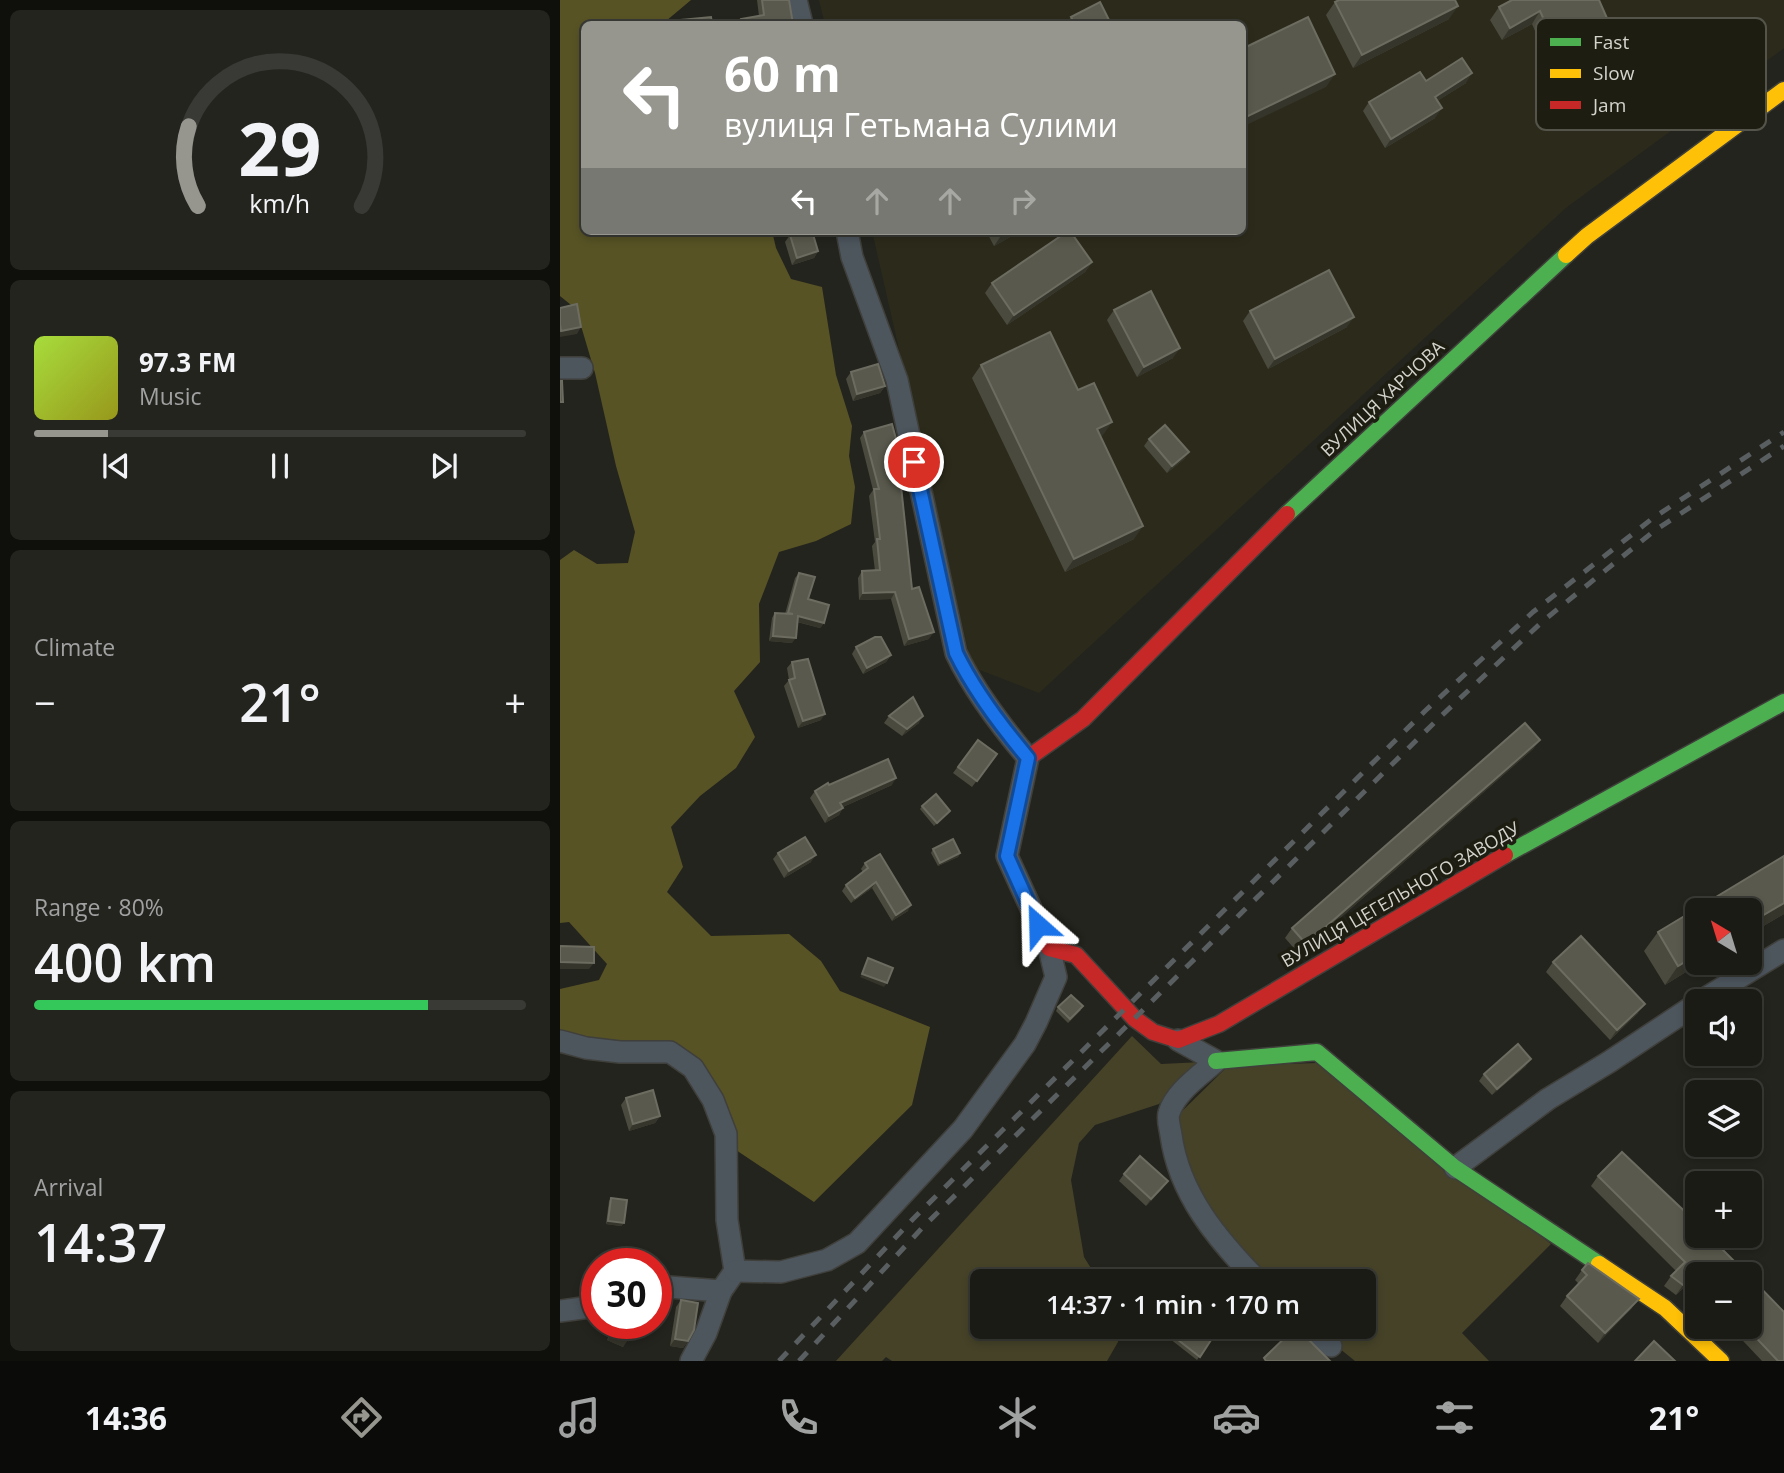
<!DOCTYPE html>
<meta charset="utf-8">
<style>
:root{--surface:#1b1b16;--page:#24241f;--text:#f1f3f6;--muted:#a0a1a1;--line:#393935;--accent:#96968f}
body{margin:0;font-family:"Open Sans",sans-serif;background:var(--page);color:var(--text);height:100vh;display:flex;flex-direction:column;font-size:26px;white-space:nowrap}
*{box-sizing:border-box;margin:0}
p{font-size:23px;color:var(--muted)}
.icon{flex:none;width:38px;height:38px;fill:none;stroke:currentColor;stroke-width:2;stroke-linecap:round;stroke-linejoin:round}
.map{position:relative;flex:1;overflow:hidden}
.details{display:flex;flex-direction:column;gap:10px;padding:10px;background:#0f0f0c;width:560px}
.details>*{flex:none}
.banner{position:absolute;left:21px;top:21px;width:665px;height:214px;border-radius:10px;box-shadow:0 4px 10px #0003,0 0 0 2px var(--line);background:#96968f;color:#fff;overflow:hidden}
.needle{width:46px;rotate:322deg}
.fabs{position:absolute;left:1125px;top:898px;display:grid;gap:14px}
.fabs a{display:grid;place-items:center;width:77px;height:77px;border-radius:10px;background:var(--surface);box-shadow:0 4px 10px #0003,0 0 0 2px var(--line);font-size:35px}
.speed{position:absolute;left:21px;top:1248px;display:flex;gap:14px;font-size:35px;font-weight:700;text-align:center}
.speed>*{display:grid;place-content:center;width:91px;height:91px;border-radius:50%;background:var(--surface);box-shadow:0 4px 10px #0003,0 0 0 2px var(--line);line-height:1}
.speed .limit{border:10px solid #d22;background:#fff;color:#111}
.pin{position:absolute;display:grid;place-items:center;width:60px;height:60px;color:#fff;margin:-30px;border:4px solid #fff;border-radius:50%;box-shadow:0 2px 7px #0007}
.me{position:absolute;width:77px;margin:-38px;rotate:335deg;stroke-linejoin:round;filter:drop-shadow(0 0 5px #0008)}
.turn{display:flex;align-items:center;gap:24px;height:147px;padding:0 28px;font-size:32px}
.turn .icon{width:91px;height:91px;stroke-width:2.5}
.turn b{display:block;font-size:49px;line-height:60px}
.lanes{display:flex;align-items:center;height:66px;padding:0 28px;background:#0003;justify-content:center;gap:35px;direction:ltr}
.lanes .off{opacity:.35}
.big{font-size:52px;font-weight:600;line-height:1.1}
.details .tile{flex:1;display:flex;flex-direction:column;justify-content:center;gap:10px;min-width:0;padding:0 24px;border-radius:10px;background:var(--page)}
.details .dial{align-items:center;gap:0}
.dial svg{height:182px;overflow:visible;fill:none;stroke:var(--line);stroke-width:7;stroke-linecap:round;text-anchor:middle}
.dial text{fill:var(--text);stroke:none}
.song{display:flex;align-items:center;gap:21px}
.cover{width:84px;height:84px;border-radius:10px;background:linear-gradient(135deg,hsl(80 70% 55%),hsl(60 70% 35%))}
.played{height:7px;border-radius:4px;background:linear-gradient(90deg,var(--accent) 15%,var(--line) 15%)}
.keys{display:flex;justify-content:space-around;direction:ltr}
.heat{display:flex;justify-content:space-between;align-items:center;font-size:38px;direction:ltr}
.charge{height:10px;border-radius:5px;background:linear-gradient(90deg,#34c759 80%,var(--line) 0)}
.trip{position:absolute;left:410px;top:1269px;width:406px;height:70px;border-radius:10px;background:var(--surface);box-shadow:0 4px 10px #0003,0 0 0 2px var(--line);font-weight:600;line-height:70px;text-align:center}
.dock{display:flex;height:112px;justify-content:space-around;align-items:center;background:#0b0b09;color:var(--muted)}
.dock .icon{width:49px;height:49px}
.dock .selected{color:var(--accent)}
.dock b{font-size:32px;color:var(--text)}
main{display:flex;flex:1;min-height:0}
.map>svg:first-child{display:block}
</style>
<main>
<section class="details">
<div class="tile dial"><svg viewBox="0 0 100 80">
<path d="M14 69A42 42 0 1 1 86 69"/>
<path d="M14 69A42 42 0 0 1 10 34" stroke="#96968f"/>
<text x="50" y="56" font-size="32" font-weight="700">29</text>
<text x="50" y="72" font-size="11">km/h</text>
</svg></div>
<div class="tile">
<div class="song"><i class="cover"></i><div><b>97.3 FM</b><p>Music</p></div></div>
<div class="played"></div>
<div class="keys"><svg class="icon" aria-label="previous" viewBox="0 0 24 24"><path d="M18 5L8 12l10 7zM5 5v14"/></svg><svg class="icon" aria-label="pause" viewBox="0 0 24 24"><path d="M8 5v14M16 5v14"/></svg><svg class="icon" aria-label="next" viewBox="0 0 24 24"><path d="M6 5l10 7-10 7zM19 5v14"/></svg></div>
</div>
<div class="tile"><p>Climate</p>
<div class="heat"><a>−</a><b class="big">21°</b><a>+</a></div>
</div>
<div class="tile"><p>Range · 80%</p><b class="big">400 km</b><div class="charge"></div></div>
<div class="tile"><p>Arrival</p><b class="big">14:37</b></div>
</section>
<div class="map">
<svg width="1224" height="1361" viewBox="0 0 1224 1361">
<rect width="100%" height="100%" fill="#24241e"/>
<path fill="#2c2b1b" d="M259,0H1224V48L1007,207L479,693L412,667L312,231H682V24H265Z"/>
<g fill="#454228">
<path d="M572,1036L601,1064L643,1062L599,1104L535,1125L519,1143L511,1180L524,1257L539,1281H422V1326L557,1327L558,1342L547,1361H332L326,1357L322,1361H276Z"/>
<path d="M757,1063L991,1244L902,1333L929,1361H795L753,1327L803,1326V1281H707L638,1196L622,1155L616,1117L668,1066Z"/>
</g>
<path fill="#575325" d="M0,0H131L106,21V24H24V231H212L216,248L231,279L262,287L276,375L292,426L289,456L295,487L291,524L256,541L219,552L199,604L200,662L174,691L195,737L176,768L140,796L111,827L123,867L107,892L151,936L229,934L261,961L280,991L370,1027L352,1105L254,1202L173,1148L137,1064L0,1032V989L39,980L47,964L9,922L0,923V560L14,550L37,564L68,563L75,532L56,466L35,373L16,309L0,296Z"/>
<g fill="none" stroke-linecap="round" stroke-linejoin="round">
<g stroke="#3f3f3b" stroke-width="24">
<g id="street">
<path d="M236,0L242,24"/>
<path d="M0,368H22"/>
<path d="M1141,1001L1224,950"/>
<path d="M618,1040L656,1061C641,1075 615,1092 609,1113C607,1119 610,1128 611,1135C619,1194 657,1239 698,1281"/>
<path d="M0,1041L26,1048L60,1052H110L133,1068L153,1100L166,1134L167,1220L175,1271L161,1291L96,1286"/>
<path d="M895,1168L988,1099L1049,1062L1138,1003"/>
<path d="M175,1271L221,1272L267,1260L297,1243L403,1129L465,1044L476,1023L496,977L489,948L447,856L468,758C441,726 414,691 396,653L337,380L292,257L287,231"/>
<path d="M0,1311L37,1306"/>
<path d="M743,1326L764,1344L771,1346"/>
<path d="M131,1361L146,1333L161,1291"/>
</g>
</g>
<g stroke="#3f3f3b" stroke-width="19">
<g id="fast">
<path d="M727,514L1006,255"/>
<path d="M945,855L1224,702"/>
<path d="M656,1061L757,1052L895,1168L1039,1264"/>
</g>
</g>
<g stroke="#3f3f3b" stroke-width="19">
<g id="slow">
<path d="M1006,255L1027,236L1224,90"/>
<path d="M1039,1264L1105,1308L1161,1361"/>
</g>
</g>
<g stroke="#3f3f3b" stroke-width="19">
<g id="jam">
<path d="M468,758L523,719L727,514"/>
<path d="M489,948L516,955L575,1019L593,1032L618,1040L659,1024L945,855"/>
</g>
</g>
<use href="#street" stroke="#4d555d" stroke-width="21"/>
<use href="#fast" stroke="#4caf50" stroke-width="16"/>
<use href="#slow" stroke="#ffc107" stroke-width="16"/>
<use href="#jam" stroke="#c62828" stroke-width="16"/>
<g stroke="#595e61" stroke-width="5" stroke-dasharray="12 12" stroke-linecap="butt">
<path d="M219,1361L353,1219L865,711L973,612L1093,518L1224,432"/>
<path d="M239,1361L363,1227L880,717L983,621L1094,531L1224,446"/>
</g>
</g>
<g fill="#4b4a3e">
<path d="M197,0H229L233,24H177L181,19L199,16Z"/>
<path d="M952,0L1041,38L988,61L972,24L942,40L930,20L939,7Z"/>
<path d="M775,2L889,19L793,68L766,15Z"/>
<path d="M511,17L551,24H506Z"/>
<path d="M1166,57L1161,63L1113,89L1101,67L1106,60Z"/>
<path d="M866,81L906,83L877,101L875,118L825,148L803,111L809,102Z"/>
<path d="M426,231H461L434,246Z"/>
<path d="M230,235L258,251L254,258L232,265L225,242Z"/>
<path d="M532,262L525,272L447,325L425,293L432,283Z"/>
<path d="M554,310L613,358L577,377L547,320Z"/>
<path d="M690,311L787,327L708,369L683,321Z"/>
<path d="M421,365L518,390L543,435L540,436L574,539L505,572L412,378Z"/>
<path d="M291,372L325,386L320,393L293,401L286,379Z"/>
<path d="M304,432L339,460L352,589L369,639L344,646L331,599L299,600L298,578L302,571H315L312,546L315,542L309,496L313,490L300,438Z"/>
<path d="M589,439L629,452L624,459L607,473L584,446Z"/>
<path d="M239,573L248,599L264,623L260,628L237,622L232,643L209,641L212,618L215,613L225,614L235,578Z"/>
<path d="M296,647L331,655L326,662L303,674L292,654Z"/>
<path d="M232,662L261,720L238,728L224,686L229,680L227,668Z"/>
<path d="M329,716L359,723L342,736L324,723Z"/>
<path d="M418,740L437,754L412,787L393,773Z"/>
<path d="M980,740L973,749L739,954L725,938L732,928Z"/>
<path d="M269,785H332L283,807L279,815L265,823L250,798L255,791Z"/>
<path d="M362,806L390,811L374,826L360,809Z"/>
<path d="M373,849L400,853L398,857L378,866L371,853Z"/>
<path d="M218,853L251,862L224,878L213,859Z"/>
<path d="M1224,856V914L1190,934V910H1138V962H1142L1105,985L1084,951L1098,932Z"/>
<path d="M305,863L348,911L332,921L312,888L291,903L282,891L286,885L303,872L301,869Z"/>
<path d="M993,962L1078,1013L1050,1040L986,972Z"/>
<path d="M498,1007L521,1010L508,1023L496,1011Z"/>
<path d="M966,1066L932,1095L919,1081L924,1074Z"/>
<path d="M66,1098L100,1116L95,1123L69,1131L61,1105Z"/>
<path d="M564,1174L603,1188L586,1206L559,1181Z"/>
<path d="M1038,1176L1138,1274V1294L1128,1284L1116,1295L1104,1286L1111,1276L1116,1271L1031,1186Z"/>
<path d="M51,1198L64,1223L61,1226L46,1224L49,1201Z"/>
<path d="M1022,1270L1072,1308L1038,1343L1000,1306L1007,1296L1019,1284L1015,1280Z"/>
<path d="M121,1300L128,1341L123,1348L110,1346L116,1307Z"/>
<path d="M55,1323H75L63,1347L47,1340Z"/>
<path d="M612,1326L653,1337L637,1360L605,1335Z"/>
<path d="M685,1326H694L691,1331Z"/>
<path d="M1169,1326H1190L1224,1361H1202Z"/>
</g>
<g fill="#35352b">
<path d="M898,6L889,19L793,68L802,55Z"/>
<path d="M980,11L972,24L942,40L950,28Z"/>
<path d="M1050,25L1041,38L988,61L997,49Z"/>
<path d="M1166,57L1161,63L1113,89L1117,82Z"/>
<path d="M912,73L906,83L869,106L875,97Z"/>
<path d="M775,74L766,87L682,127V119Z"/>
<path d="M882,108L875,118L825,148L831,139Z"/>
<path d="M446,231H461L434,246L443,233Z"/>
<path d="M258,251L254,258L232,265L237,258Z"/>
<path d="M532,262L525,272L447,325L454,315Z"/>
<path d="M794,317L787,327L708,369L715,359Z"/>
<path d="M21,327L17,334L0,337V333L1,331Z"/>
<path d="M620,348L613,358L577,377L584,367Z"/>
<path d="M325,386L320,393L293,401L297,394Z"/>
<path d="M552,422L543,435L528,442L537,429Z"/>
<path d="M629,452L624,459L607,473L612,466Z"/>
<path d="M583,526L574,539L505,572L514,559Z"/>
<path d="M335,592L331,599L299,600L303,593Z"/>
<path d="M238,616L264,623L260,628L234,621Z"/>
<path d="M374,632L369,639L344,646L349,639Z"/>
<path d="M213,636L236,638L232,643L209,641Z"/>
<path d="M331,655L326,662L303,674L307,668Z"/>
<path d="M265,714L261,720L238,728L243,721Z"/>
<path d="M363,716L359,723L342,736L347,729Z"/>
<path d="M980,740L973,749L739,954L746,944Z"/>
<path d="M336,778L332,785L276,810L280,803Z"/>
<path d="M283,808L279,815L265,823L269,816Z"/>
<path d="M400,853L398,857L378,866L380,863Z"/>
<path d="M256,855L251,862L224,878L229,871Z"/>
<path d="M316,882L312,888L291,903L295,898Z"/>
<path d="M1224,903V914L1190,934V923Z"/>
<path d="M351,905L348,911L332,921L336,915Z"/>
<path d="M1138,954V962H1142L1105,985L1118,966Z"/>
<path d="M0,962L34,963L29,969H0Z"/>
<path d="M302,974L327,983L324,987L300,977Z"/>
<path d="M1085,1004L1078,1013L1050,1040L1057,1030Z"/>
<path d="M971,1059L966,1066L932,1095L937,1089Z"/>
<path d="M100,1116L95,1123L69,1131L73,1124Z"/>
<path d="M608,1181L603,1188L586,1206L591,1199Z"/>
<path d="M48,1221L64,1223L61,1226L46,1224Z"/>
<path d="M1135,1274L1128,1284L1116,1295L1123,1285Z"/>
<path d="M1079,1299L1072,1308L1038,1343L1045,1333Z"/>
<path d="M52,1334L68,1340L63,1347L47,1340Z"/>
<path d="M115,1339L128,1341L123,1348L110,1346Z"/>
</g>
<g fill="#5a594d" stroke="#6d6c61" stroke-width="2">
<path d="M202,0H229L233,24H182L181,19L204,15Z"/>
<path d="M779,0H895L898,6L802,55L775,2Z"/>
<path d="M952,0H1039L1050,25L997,49L980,11L950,28L939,7Z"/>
<path d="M540,2L551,24H515L511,17Z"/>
<path d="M151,17L152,24H121V20Z"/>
<path d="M748,17L775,74L682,119V49Z"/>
<path d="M902,58L912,73L875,97L882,108L831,139L809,102L860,72L866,81Z"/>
<path d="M243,231H252L258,251L237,258L230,235Z"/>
<path d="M508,231H510L532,262L454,315L432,283Z"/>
<path d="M769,270L794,317L715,359L690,311Z"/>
<path d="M591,291L620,348L584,367L554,310Z"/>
<path d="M17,304L21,327L1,331L0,324V308Z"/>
<path d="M490,332L518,390L534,383L552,422L537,429L583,526L514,559L421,365Z"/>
<path d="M318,364L325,386L297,394L291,372Z"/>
<path d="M0,381H2L3,402H0Z"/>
<path d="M332,424L341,457L338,458L352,589L359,587L374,632L349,639L335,592L303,593L302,571L320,570L317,539H320L314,489H319L304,432Z"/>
<path d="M605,425L629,452L612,466L589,439Z"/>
<path d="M239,573L255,577L248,599L269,605L264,623L238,616L236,638L213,636L215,613L233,614L228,613Z"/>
<path d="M315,637H321L331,655L307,668L296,647Z"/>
<path d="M248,659L265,714L243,721L229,680L235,678L232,662Z"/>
<path d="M353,697L363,716L347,729L329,716Z"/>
<path d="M965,723L980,740L746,944L732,928Z"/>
<path d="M418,740L437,754L417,781L398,767Z"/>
<path d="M328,759L336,778L280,803L283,808L269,816L255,791L268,783L269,785Z"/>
<path d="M376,794L390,811L377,823L362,806Z"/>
<path d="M245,837L256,855L229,871L218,853Z"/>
<path d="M393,839L400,853L380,863L373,849Z"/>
<path d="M320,854L351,905L336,915L316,882L295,898L286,885L308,868L305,863Z"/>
<path d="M1224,856V903L1190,923V910H1138V954L1118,966L1098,932Z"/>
<path d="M1021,936L1085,1004L1057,1030L993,962Z"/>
<path d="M0,946L34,947V963L0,962Z"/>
<path d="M308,958L333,968L327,983L302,974Z"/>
<path d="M511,995L523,1006L510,1019L498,1007Z"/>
<path d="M958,1044L971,1059L937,1089L924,1074Z"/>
<path d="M93,1090L100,1116L73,1124L66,1098Z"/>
<path d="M1062,1152L1138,1224V1236H1149L1187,1274H1138V1276L1135,1274L1123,1285L1111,1276L1125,1262L1038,1176Z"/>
<path d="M580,1156L608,1181L591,1199L564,1174Z"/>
<path d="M51,1198L67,1200L64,1223L48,1221Z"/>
<path d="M1028,1263L1079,1299L1045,1333L1007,1296L1027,1275L1022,1270Z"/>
<path d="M1190,1277L1224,1312V1361H1218L1185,1326H1190Z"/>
<path d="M121,1300L138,1303L134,1330L128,1341L115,1339Z"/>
<path d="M56,1323H75L68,1340L52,1334Z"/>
<path d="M612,1326H640L653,1337L640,1357L608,1332Z"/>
<path d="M736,1327L770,1361H706L704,1358Z"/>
<path d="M1094,1341L1115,1361H1075Z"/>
</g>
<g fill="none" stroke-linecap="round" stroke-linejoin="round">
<g stroke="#114b97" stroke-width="18">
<path id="route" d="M354,462L396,653C414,690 441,726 468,758L447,856L478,925"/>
</g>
<use href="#route" stroke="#1a73e8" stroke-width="12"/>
</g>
<g text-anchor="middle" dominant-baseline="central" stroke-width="7" stroke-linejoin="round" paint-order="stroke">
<g font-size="18" fill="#d4d3cc" stroke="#1e1d12">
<text transform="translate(822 398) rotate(-43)">ВУЛИЦЯ ХАРЧОВА</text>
<text transform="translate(840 894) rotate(-30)">ВУЛИЦЯ ЦЕГЕЛЬНОГО ЗАВОДУ</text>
</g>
</g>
<rect x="976" y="18" width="230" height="112" rx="10" fill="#1e1d12" stroke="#55544a" stroke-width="2"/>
<rect x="990" y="38" width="31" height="8" fill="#4caf50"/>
<rect x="990" y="69" width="31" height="9" fill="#ffc107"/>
<rect x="990" y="101" width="31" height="8" fill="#c62828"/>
<g font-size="19" fill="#d4d3cc">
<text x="1033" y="49">Fast</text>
<text x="1033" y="80">Slow</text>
<text x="1033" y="112">Jam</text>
</g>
</svg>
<div class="fabs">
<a><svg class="needle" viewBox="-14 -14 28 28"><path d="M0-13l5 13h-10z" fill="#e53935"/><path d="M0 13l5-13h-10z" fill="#a0a1a1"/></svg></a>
<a><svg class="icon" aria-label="sound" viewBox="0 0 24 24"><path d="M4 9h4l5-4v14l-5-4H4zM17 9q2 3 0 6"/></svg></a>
<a><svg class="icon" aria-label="layers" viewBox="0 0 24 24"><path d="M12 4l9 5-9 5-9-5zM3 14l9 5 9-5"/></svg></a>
<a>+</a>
<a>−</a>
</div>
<div class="speed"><div class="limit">30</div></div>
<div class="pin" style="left:354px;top:462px;background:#d93025"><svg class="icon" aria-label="arrive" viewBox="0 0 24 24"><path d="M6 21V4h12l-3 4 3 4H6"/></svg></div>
<svg class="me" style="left:478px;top:925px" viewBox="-20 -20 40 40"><path d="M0-17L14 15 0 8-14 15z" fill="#1a73e8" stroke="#fff" stroke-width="4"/></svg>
<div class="trip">14:37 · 1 min · 170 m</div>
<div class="banner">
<div class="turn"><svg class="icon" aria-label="left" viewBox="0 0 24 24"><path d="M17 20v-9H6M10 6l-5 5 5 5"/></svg><div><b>60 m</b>вулиця Гетьмана Сулими</div></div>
<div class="lanes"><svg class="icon" aria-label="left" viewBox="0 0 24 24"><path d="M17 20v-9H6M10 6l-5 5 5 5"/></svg><svg class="icon off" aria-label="ahead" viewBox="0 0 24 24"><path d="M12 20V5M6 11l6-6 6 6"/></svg><svg class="icon off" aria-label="ahead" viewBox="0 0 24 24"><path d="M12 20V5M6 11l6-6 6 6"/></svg><svg class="icon off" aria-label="right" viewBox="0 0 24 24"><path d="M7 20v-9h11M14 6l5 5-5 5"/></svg></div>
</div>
</div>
</main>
<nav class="dock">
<b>14:36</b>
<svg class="icon selected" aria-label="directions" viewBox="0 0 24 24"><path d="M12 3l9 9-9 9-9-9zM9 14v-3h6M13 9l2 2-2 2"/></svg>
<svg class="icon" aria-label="music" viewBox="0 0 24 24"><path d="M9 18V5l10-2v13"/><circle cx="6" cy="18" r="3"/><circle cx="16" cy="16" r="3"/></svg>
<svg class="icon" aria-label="phone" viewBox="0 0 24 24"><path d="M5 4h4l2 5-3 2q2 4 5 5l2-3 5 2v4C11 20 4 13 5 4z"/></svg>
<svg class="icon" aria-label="climate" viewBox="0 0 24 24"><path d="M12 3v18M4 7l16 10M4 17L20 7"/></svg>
<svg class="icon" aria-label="car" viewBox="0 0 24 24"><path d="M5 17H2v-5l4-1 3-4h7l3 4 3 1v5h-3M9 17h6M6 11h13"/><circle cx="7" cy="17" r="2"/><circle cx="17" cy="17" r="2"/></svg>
<svg class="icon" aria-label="filters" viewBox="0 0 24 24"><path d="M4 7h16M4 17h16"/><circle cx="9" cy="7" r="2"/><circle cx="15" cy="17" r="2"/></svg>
<b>21°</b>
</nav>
